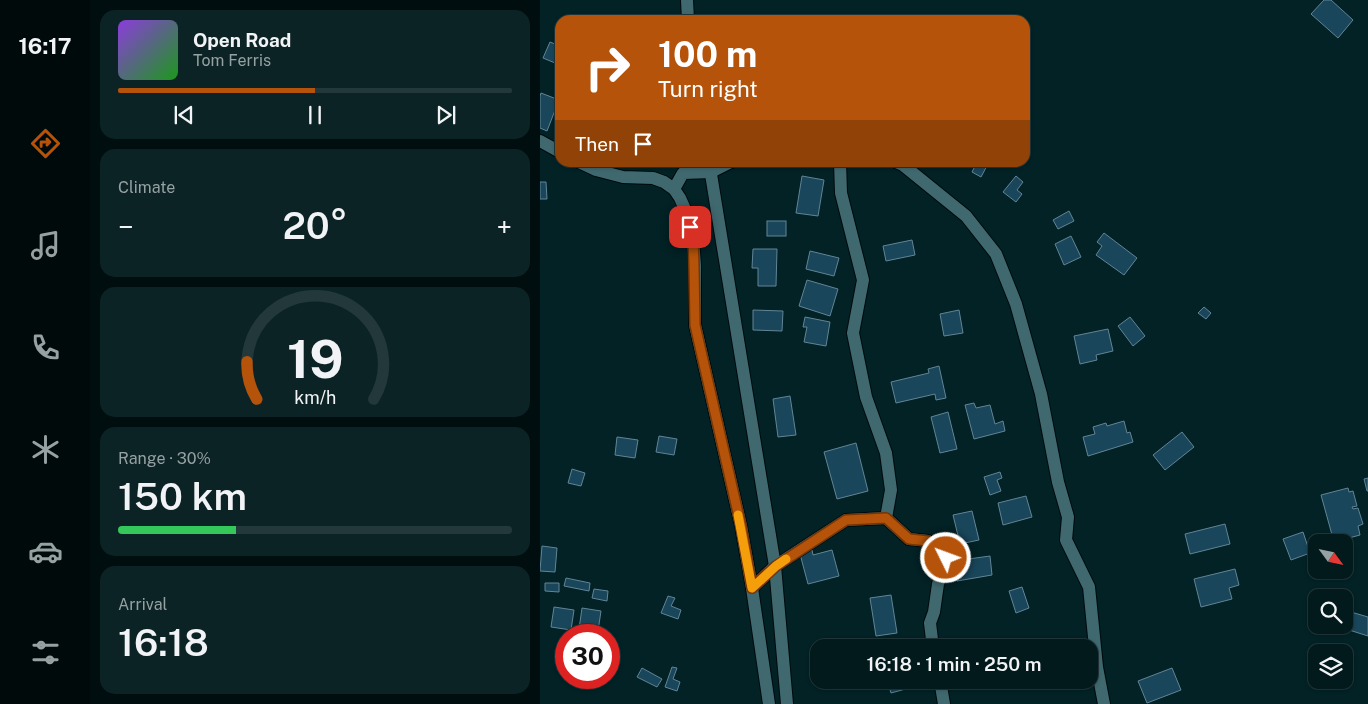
<!DOCTYPE html>
<meta charset="utf-8">
<style>
:root{--surface:#021a1c;--page:#0c2325;--text:#f1f3f6;--muted:#96a1a3;--line:#23383b;--accent:#b45309}
body{margin:0;font-family:"Public Sans",sans-serif;background:var(--page);color:var(--text);height:100vh;display:flex;flex-direction:column;font-size:19px;white-space:nowrap}
*{box-sizing:border-box;margin:0}
p{font-size:16px;color:var(--muted)}
.icon{flex:none;width:28px;height:28px;fill:none;stroke:currentColor;stroke-width:2;stroke-linecap:round;stroke-linejoin:round}
.map{position:relative;flex:1;overflow:hidden}
.drawer{display:flex;flex-direction:column;gap:10px;padding:10px;background:#010e0f;width:450px}
.drawer>*{flex:none}
.top-card{position:absolute;left:15px;top:15px;width:475px;height:152px;border-radius:15px;box-shadow:0 1px 4px #0004,0 0 0 1px var(--line);background:#b45309;color:#fff;overflow:hidden}
.needle{width:32px;rotate:123deg}
.fabs{position:absolute;left:768px;top:534px;display:grid;gap:10px}
.fabs a{display:grid;place-items:center;width:45px;height:45px;border-radius:10px;background:var(--surface);box-shadow:0 1px 4px #0004,0 0 0 1px var(--line);font-size:25px}
.speed{position:absolute;left:15px;top:624px;display:flex;gap:10px;font-size:25px;font-weight:700;text-align:center}
.speed>*{display:grid;place-content:center;width:65px;height:65px;border-radius:50%;background:var(--surface);box-shadow:0 1px 4px #0004,0 0 0 1px var(--line);line-height:1}
.speed .limit{border:8px solid #d22;background:#fff;color:#111}
.pin{position:absolute;display:grid;place-items:center;width:42px;height:42px;color:#fff;margin:-21px;border-radius:10px;box-shadow:0 2px 8px #0006}
.me{position:absolute;width:55px;margin:-28px;rotate:312deg;stroke-linejoin:round;filter:drop-shadow(0 0 4px #0008)}
.turn{display:flex;align-items:center;gap:18px;height:105px;padding:0 20px;font-size:22px}
.turn .icon{width:65px;height:65px;stroke-width:2.5}
.turn b{display:block;font-size:35px;line-height:42px}
.then{display:flex;align-items:center;height:48px;padding:0 20px;background:#0003;gap:10px;font-size:19px}
.big{font-size:38px;font-weight:600;line-height:1.1}
.drawer .card{flex:1;display:flex;flex-direction:column;justify-content:center;gap:8px;min-width:0;padding:0 18px;border-radius:15px;background:var(--page)}
.drawer .dial{align-items:center;gap:0}
.dial svg{height:130px;overflow:visible;fill:none;stroke:var(--line);stroke-width:7;stroke-linecap:round;text-anchor:middle}
.dial text{fill:var(--text);stroke:none}
.song{display:flex;align-items:center;gap:15px}
.cover{width:60px;height:60px;border-radius:8px;background:linear-gradient(135deg,hsl(270 70% 55%),hsl(120 70% 35%))}
.played{height:5px;border-radius:2px;background:linear-gradient(90deg,var(--accent) 50%,var(--line) 50%)}
.keys{display:flex;justify-content:space-around;direction:ltr}
.heat{display:flex;justify-content:space-between;align-items:center;font-size:28px;direction:ltr}
.charge{height:8px;border-radius:4px;background:linear-gradient(90deg,#34c759 30%,var(--line) 0)}
.trip{position:absolute;left:270px;top:639px;width:288px;height:50px;border-radius:15px;background:var(--surface);box-shadow:0 1px 4px #0004,0 0 0 1px var(--line);font-weight:600;line-height:50px;text-align:center}
main{display:flex;flex:1;min-height:0}
.tabs{display:flex;flex-direction:column;width:90px;justify-content:space-around;align-items:center;background:#010a0b;color:var(--muted)}
.tabs .icon{width:35px;height:35px}
.tabs .selected{color:var(--accent)}
.tabs b{font-size:22px;color:var(--text)}
.map>svg:first-child{display:block}
</style>
<main>
<nav class="tabs">
<b>16:17</b>
<svg class="icon selected" aria-label="directions" viewBox="0 0 24 24"><path d="M12 3l9 9-9 9-9-9zM9 14v-3h6M13 9l2 2-2 2"/></svg>
<svg class="icon" aria-label="music" viewBox="0 0 24 24"><path d="M9 18V5l10-2v13"/><circle cx="6" cy="18" r="3"/><circle cx="16" cy="16" r="3"/></svg>
<svg class="icon" aria-label="phone" viewBox="0 0 24 24"><path d="M5 4h4l2 5-3 2q2 4 5 5l2-3 5 2v4C11 20 4 13 5 4z"/></svg>
<svg class="icon" aria-label="climate" viewBox="0 0 24 24"><path d="M12 3v18M4 7l16 10M4 17L20 7"/></svg>
<svg class="icon" aria-label="car" viewBox="0 0 24 24"><path d="M5 17H2v-5l4-1 3-4h7l3 4 3 1v5h-3M9 17h6M6 11h13"/><circle cx="7" cy="17" r="2"/><circle cx="17" cy="17" r="2"/></svg>
<svg class="icon" aria-label="filters" viewBox="0 0 24 24"><path d="M4 7h16M4 17h16"/><circle cx="9" cy="7" r="2"/><circle cx="15" cy="17" r="2"/></svg>
</nav>
<section class="drawer">
<div class="card">
<div class="song"><i class="cover"></i><div><b>Open Road</b><p>Tom Ferris</p></div></div>
<div class="played"></div>
<div class="keys"><svg class="icon" aria-label="previous" viewBox="0 0 24 24"><path d="M18 5L8 12l10 7zM5 5v14"/></svg><svg class="icon" aria-label="pause" viewBox="0 0 24 24"><path d="M8 5v14M16 5v14"/></svg><svg class="icon" aria-label="next" viewBox="0 0 24 24"><path d="M6 5l10 7-10 7zM19 5v14"/></svg></div>
</div>
<div class="card"><p>Climate</p>
<div class="heat"><a>−</a><b class="big">20°</b><a>+</a></div>
</div>
<div class="card dial"><svg viewBox="0 0 100 80">
<path d="M14 69A42 42 0 1 1 86 69"/>
<path d="M14 69A42 42 0 0 1 8 46" stroke="#b45309"/>
<text x="50" y="56" font-size="32" font-weight="700">19</text>
<text x="50" y="72" font-size="11">km/h</text>
</svg></div>
<div class="card"><p>Range · 30%</p><b class="big">150 km</b><div class="charge"></div></div>
<div class="card"><p>Arrival</p><b class="big">16:18</b></div>
</section>
<div class="map">
<svg width="828" height="704" viewBox="0 0 828 704">
<rect width="100%" height="100%" fill="#022226"/>
<g fill="#19465a" stroke="#628596">
<path d="M784,0H791L813,20L798,38L771,14Z"/>
<path d="M10,42L20,46V65L3,58Z"/>
<path d="M1,93L19,100L7,131L0,128V96Z"/>
<path d="M437,162H449L441,177L432,172Z"/>
<path d="M262,176L284,180L278,216L256,213Z"/>
<path d="M476,176L483,182L477,190L482,194L476,202L463,192Z"/>
<path d="M0,182H6L7,199H0Z"/>
<path d="M529,211L534,221L518,229L513,220Z"/>
<rect x="227" y="221" width="19" height="15"/>
<path d="M564,233L597,258L584,275L556,255L562,246L557,242Z"/>
<path d="M531,236L541,257L524,265L515,244Z"/>
<path d="M372,240L375,255L346,261L343,246Z"/>
<path d="M213,249H237L236,286H218V268H212Z"/>
<path d="M270,251L299,258L294,276L266,269Z"/>
<path d="M267,280L298,289L290,316L259,306Z"/>
<path d="M664,307L671,313L666,319L658,313Z"/>
<path d="M213,310L243,311L242,331L213,330Z"/>
<path d="M419,310L423,333L404,336L400,314Z"/>
<path d="M265,317L290,322L286,346L264,342L267,327H263Z"/>
<path d="M590,317L605,336L593,346L578,326Z"/>
<path d="M568,329L573,351L556,355L557,360L540,364L534,336Z"/>
<path d="M399,366L406,398L396,400L395,394L356,403L351,382L389,373L388,369Z"/>
<path d="M250,396L256,435L238,437L233,399Z"/>
<path d="M434,403L436,408L450,405L455,424L463,421L465,431L434,439L425,405Z"/>
<path d="M408,412L417,449L400,453L391,417Z"/>
<path d="M584,421L587,433L590,432L593,442L548,456L543,437L555,434L553,427L566,423L567,426Z"/>
<path d="M642,432L654,447L625,470L613,455Z"/>
<path d="M119,436L137,439L134,455L116,452Z"/>
<path d="M77,437L98,440L95,458L75,455Z"/>
<path d="M316,443L328,491L297,499L284,452Z"/>
<path d="M32,469L45,473L41,486L28,483Z"/>
<path d="M460,472L462,478L457,480L461,491L450,495L444,477Z"/>
<path d="M828,478V491H827L824,479Z"/>
<path d="M808,488L809,492L813,491L817,506L812,507L813,509L818,508L823,524L818,526L820,535L794,542L781,495Z"/>
<path d="M486,496L492,517L463,525L458,503Z"/>
<path d="M432,511L439,540L420,544L413,515Z"/>
<path d="M685,524L690,544L650,554L645,534Z"/>
<path d="M763,532L770,553L751,560L743,539Z"/>
<path d="M2,546L17,548L15,572L0,571Z"/>
<path d="M272,550L273,555L292,550L299,576L268,584L260,554Z"/>
<path d="M450,556L452,575L417,581L414,561Z"/>
<path d="M695,569L699,585L689,588L692,599L661,607L654,579Z"/>
<path d="M26,578L50,583L49,591L24,586Z"/>
<path d="M5,583H19V592L5,591Z"/>
<path d="M482,587L489,608L476,613L469,591Z"/>
<path d="M54,589L68,591L67,601L52,598Z"/>
<path d="M351,595L357,633L336,636L330,598Z"/>
<path d="M128,596L135,598L131,606L141,610L138,619L121,613Z"/>
<path d="M14,607L34,610L31,630L11,627Z"/>
<path d="M42,608L61,611L58,631L39,629Z"/>
<path d="M811,612L828,617V636L806,629Z"/>
<path d="M132,667L137,668L133,679L140,682L137,691L125,687Z"/>
<path d="M102,668L122,679L117,687L97,677Z"/>
<path d="M632,668L641,690L607,703L598,681Z"/>
<path d="M347,680H379L380,685L351,693Z"/>
<path d="M496,680H527V682L518,684L517,682L497,685Z"/>
</g>
<g fill="none" stroke-linecap="round" stroke-linejoin="round">
<g stroke="#000a0d" stroke-width="14">
<g id="street">
<path d="M147,0L148,20"/>
<path d="M0,141L20,152"/>
<path d="M39,162L56,170L83,177L113,178L124,182L134,189L140,198L148,216L153,238L155,266V325L201,526L212,588L229,704"/>
<path d="M169,162L235,566L247,704"/>
<path d="M300,162L301,193L323,280L313,333L326,397L346,453L351,490L346,518"/>
<path d="M356,162L363,165L426,216L456,254L476,304L501,394L518,482L528,517L526,540L549,587L557,667L564,704"/>
<path d="M134,189L143,173L171,172L191,162"/>
<path d="M212,588L235,566L306,520L346,518L369,539L388,541L395,550L406,558L403,572L398,584L394,612L390,623L393,648"/>
<path d="M400,680L404,704"/>
</g>
</g>
<use href="#street" stroke="#3f696f" stroke-width="12"/>
</g>
<g fill="none" stroke-linecap="round" stroke-linejoin="round">
<g stroke="#753606" stroke-width="12">
<path id="route" d="M150,227L153,238L154,266L155,325L201,526L212,588L236,566L306,520L346,518L369,539L388,541L395,550L406,558"/>
</g>
<use href="#route" stroke="#b45309" stroke-width="9"/>
<path stroke="#f59e0b" stroke-width="9" d="M198,515L212,588L236,566L246,559"/>
</g>
</svg>
<div class="fabs">
<a><svg class="needle" viewBox="-14 -14 28 28"><path d="M0-13l5 13h-10z" fill="#e53935"/><path d="M0 13l5-13h-10z" fill="#96a1a3"/></svg></a>
<a><svg class="icon" aria-label="search" viewBox="0 0 24 24"><circle cx="10" cy="10" r="6"/><path d="M15 15l6 6"/></svg></a>
<a><svg class="icon" aria-label="layers" viewBox="0 0 24 24"><path d="M12 4l9 5-9 5-9-5zM3 14l9 5 9-5"/></svg></a>
</div>
<div class="speed"><div class="limit">30</div></div>
<div class="pin" style="left:150px;top:227px;background:#d93025"><svg class="icon" aria-label="arrive" viewBox="0 0 24 24"><path d="M6 21V4h12l-3 4 3 4H6"/></svg></div>
<svg class="me" style="left:406px;top:558px" viewBox="-20 -20 40 40"><circle r="17" fill="#b45309" stroke="#fff" stroke-width="3"/><path d="M0-11L8 9 0 5-8 9z" fill="#fff"/></svg>
<div class="trip">16:18 · 1 min · 250 m</div>
<div class="top-card">
<div class="turn"><svg class="icon" aria-label="right" viewBox="0 0 24 24"><path d="M7 20v-9h11M14 6l5 5-5 5"/></svg><div><b>100 m</b>Turn right</div></div>
<div class="then">Then<svg class="icon" aria-label="arrive" viewBox="0 0 24 24"><path d="M6 21V4h12l-3 4 3 4H6"/></svg></div>
</div>
</div>
</main>
